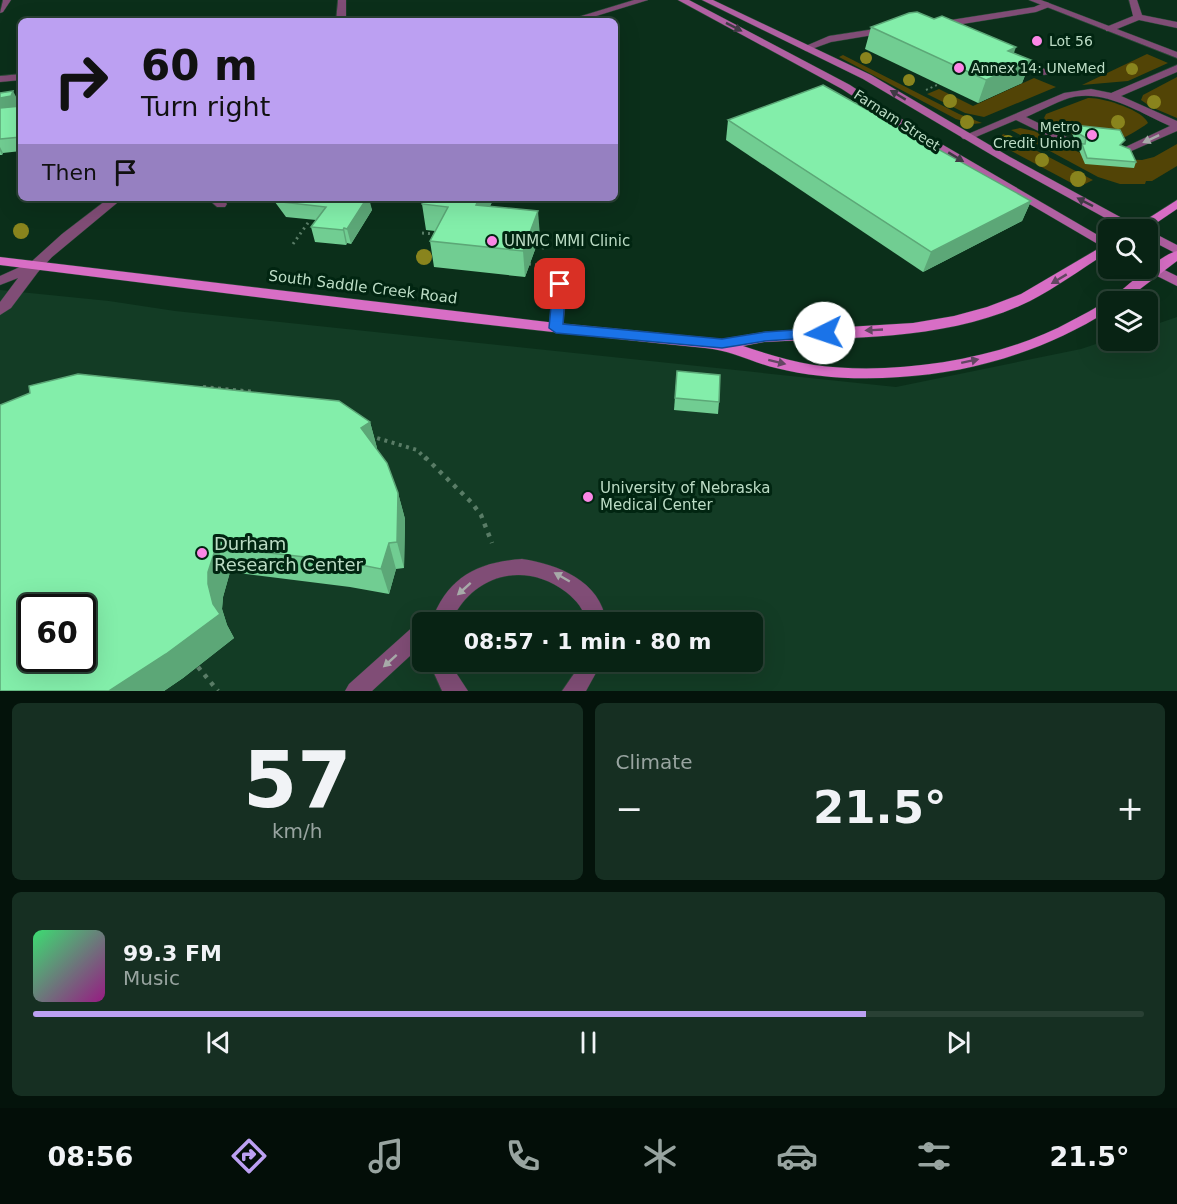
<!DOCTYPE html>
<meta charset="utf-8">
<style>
:root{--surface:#082314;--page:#162f22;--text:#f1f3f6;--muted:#98a4a0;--line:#294034;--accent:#bca0f2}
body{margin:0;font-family:"DejaVu Sans",sans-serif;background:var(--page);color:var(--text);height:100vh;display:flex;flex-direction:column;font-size:22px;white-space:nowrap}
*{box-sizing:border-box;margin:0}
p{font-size:20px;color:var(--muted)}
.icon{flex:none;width:33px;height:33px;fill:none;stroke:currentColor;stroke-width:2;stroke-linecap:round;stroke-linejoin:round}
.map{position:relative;height:691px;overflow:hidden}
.drawer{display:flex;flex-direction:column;gap:12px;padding:12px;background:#04130b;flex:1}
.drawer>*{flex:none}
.top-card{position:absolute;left:18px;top:18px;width:600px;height:183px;border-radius:9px;box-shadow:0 6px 24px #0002,0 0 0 2px var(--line);background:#bca0f2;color:#111;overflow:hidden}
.controls{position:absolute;left:1098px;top:219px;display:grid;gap:12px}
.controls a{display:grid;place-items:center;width:60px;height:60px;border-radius:9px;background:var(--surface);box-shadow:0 6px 24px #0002,0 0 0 2px var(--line);font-size:30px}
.speed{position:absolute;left:18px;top:594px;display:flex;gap:12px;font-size:30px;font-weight:700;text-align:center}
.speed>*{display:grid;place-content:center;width:78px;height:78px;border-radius:50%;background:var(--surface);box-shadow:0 6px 24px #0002,0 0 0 2px var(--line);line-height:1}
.speed .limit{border:3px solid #111;border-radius:9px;background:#fff;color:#111}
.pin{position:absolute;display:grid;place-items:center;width:51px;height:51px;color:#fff;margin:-26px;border-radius:12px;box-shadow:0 3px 9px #0006}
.me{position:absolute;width:66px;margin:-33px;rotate:266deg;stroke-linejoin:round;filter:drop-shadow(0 0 4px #0008)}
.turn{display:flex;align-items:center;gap:21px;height:126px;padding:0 24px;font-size:27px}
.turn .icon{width:78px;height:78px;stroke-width:2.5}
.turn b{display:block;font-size:42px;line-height:51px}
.then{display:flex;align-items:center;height:57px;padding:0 24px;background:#0003;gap:12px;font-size:22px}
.big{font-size:45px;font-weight:800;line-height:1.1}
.drawer .tile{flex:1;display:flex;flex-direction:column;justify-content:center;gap:9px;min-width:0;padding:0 21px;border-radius:9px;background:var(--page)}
.drawer .dial{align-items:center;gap:0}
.dial b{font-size:78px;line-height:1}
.song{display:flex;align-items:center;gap:18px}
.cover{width:72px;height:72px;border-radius:9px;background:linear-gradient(135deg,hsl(140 70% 55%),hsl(310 70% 35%))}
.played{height:6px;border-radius:3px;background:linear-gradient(90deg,var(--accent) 75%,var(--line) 75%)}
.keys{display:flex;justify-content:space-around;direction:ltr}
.heat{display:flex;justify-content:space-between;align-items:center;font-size:33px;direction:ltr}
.drawer .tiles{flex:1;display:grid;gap:12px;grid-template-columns:1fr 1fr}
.tile:last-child{grid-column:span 2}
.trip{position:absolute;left:412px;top:612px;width:351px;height:60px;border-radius:9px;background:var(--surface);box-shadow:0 6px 24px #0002,0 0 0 2px var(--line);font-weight:800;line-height:60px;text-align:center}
.tab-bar{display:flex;height:96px;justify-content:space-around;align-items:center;background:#030e08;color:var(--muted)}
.tab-bar .icon{width:42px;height:42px}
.tab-bar .current{color:var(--accent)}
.tab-bar b{font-size:27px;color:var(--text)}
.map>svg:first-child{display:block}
</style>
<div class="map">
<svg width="1177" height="691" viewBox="0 0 1177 691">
<rect width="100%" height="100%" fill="#0b2f1a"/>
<path fill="#133c25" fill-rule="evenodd" d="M0,290L109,301L175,311L896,387L1081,349L1108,340H1148V327L1177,317V691H0ZM32,608H82V658H32ZM423,622H753V662H423Z"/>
<g fill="#524406">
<path d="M1147,54L1168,63L1128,81L1082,85Z"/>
<path d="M843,55L959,114L982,123L973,124L956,119L839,57Z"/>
<path d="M1177,77V118L1151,107L1141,100L1143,95Z"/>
<path d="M1034,78L1056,87L984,117L965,113L927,94L939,89L973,106Z"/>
<path d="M1088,98C1102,97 1143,110 1148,123C1140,129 1124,139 1114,141C1095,144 1057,132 1044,118L1046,114Z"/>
<path d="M1020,128L1034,131L1091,158L1142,160L1154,157L1177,144V166L1152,181H1146L1145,184H1120L1098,177L1011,130Z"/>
<path d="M1003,134L1010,137L1093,180L1079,187L1004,147L999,140Z"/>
</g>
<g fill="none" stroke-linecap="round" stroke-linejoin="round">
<g stroke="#274b35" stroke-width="1">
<g id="service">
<path d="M3,0H11L3,12L0,13Z"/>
<path d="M338,0H346V21H336Z"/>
<path d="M1129,0H1137L1142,15L1177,22V28L1139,20L1112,31H1106V27L1133,16Z"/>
<path d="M1046,2L1049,3V7L1036,12L938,28L933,25L938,22L1034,7Z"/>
<path d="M888,27L891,28V32L831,42L806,51L801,48L829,36Z"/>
<path d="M1009,55H1015L1053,73L1044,75L1009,59Z"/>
<path d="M1177,65V72L1121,96L1177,121V131L1129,152L1125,153L1119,150L1170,126C1139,112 1103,88 1069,98C1054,103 1040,111 1026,117L1081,144V148H1073L1016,120L971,139H963L961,137L1064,93L1091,89L1111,93Z"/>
<path d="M207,198H221L227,204L225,207H217Z"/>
<path d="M560,280L567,284L563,328L556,333L549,328L553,284Z"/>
</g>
</g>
<g stroke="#274b35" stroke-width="1">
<g id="minor">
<path d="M634,0H648L580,21H565Z"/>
<path d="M1029,0H1041L1177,52V58Z"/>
<path d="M21,74V80L0,82V76Z"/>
<path d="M109,198H123L52,257L38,272L11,308L0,315V302L18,278L0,285V276L31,262L62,234Z"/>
<path d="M522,559C557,564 601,581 606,622H586C584,609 577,601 566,592C524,560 472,575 451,622H431C447,578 476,562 522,559Z"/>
<path d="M423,622H425H423V644L372,691H345L349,684L416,624Z"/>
<path d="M429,662H449L468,691H442Z"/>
<path d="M582,662H602L586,691H562Z"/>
</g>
</g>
<g stroke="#274b35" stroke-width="1">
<g id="secondary">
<path d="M678,0H689L850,85L926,135L1108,241V250L918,139L842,89Z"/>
<path d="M702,0H713L871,75L1010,157L1144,230H1127L1002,161L863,79Z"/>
<path d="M1148,230L1177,245V254L1148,239Z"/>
<path d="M1148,262L1177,276V286L1143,269L1148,268Z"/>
</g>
</g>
<g stroke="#274b35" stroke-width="1">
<g id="primary">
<path d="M1177,200V209L1146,230H1130Z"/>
<path d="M1108,243V252C1083,268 1057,287 1030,301C949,341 852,337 764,342L743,346C767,354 789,361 814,365C893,376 1001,360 1071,321C1083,315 1095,308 1107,301C1126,289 1157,256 1177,251V261L1123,302H1108V311C1046,350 973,373 900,377C858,380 816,378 776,368C751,362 730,350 705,348C470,325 235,294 0,265V257L556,323L722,339L764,332L913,323L954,316L987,307L1021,294Z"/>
</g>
</g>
<path stroke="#597c66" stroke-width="2" stroke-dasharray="2 3" stroke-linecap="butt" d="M926,90L939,84"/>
<g stroke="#597c66" stroke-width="3" stroke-dasharray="2 4" stroke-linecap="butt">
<path d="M422,233L436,234"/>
<path d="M293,244L310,220"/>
<path d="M536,247L544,248"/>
<path d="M529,264L538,265"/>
</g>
<g stroke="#597c66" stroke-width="4" stroke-dasharray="3 4.5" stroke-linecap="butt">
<path d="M203,387L255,392"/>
<path d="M370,436L417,450L426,459"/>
</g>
<g stroke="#597c66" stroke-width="4.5" stroke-dasharray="4 6" stroke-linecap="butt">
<path d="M425,457L471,502L481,515L492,543"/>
<path d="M198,667L218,691"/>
</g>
<use href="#service" fill="#804d76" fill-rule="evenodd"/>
<use href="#minor" fill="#804d76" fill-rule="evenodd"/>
<use href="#secondary" fill="#b160a2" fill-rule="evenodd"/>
<use href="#primary" fill="#d86ec5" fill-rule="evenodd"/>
</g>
<g fill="#89841d">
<circle cx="866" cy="58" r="6"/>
<circle cx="1132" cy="69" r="6"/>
<circle cx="909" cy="80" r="6"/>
<circle cx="950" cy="101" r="7"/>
<circle cx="1154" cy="102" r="7"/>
<circle cx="967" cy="122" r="7"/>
<circle cx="1118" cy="122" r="7"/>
<circle cx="1008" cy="142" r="7"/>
<circle cx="1042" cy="160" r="7"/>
<circle cx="1078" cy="179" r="8"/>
<circle cx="21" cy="231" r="8"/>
<circle cx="424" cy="257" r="8"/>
</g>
<g fill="#71cd92">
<path d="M871,27L1014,53L1031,60L1022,83L978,103L865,49Z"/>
<path d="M0,93L20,104L19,107L21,106V151L3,153L2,155H0Z"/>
<path d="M728,120L1031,201L1022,221L923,272L726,140Z"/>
<path d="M1073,125L1122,146L1136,162L1134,168L1085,164L1079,150L1082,144H1083L1074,138L1071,131Z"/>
<path d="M272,198H367L372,210L351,244L347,243L346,245L315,242L311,227L316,220L286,217Z"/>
<path d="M492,202L490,206L540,236L525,277L434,267L430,241L435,231L426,230L422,204Z"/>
<path d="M677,371L719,402L718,414L674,410Z"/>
<path d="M370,422L377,448L376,449L398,493L405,519L404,568L396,569L389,594L350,587L230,572L223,597L222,609L227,625L234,638L183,678L164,691H0Z"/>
</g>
<g fill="#5ca777">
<path d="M1016,47L1008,70V51Z"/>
<path d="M1031,60L1022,83L978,103L986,80Z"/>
<path d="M13,91L20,104L17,109L0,112V98Z"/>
<path d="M0,147L3,153L2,155L0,151Z"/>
<path d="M367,198H369L372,210L351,244L347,229Z"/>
<path d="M479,198H491L492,202L479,230L476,205Z"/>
<path d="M1031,201L1022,221L923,272L931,252Z"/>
<path d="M538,211L540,236L525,277L523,251Z"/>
<path d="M344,228L347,243L346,245L343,230Z"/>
<path d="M370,422L377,448L368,454L361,428Z"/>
<path d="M398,493L405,519L404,568L397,542Z"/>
<path d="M389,543L396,569L389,594L381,569Z"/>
<path d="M216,547L230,572L223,597L222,609L227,625L234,638L183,678L164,691H109L213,604L208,584V572Z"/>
</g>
<g fill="#83eeaa" stroke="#5ca777" stroke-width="1.5" fill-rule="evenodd">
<path d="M917,12L934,19L942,16L1016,47L1008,51L1031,60L986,80L871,27L909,13Z"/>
<path d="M823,85L1031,201L931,252L728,120Z"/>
<path d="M13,91L11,96L0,98V93Z"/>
<path d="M21,106V137L0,139V108Z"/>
<path d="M1073,125L1120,130L1125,140L1120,145L1130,149L1136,162L1087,158L1082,144H1085L1086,138L1076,132Z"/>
<path d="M279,198H367L347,229L344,228L343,230L311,227L326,207L282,202Z"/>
<path d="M425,198H479L476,205L538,211L523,251L430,241L448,207L422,204Z"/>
<path d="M677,371L720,375L719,402L675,398Z"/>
<path d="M78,374L339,401L370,422L361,428L387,463L398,493L397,542L389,543L381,569L341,561L216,547L208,572V584L213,604L220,614L166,654L109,691H0V405L30,393L29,386ZM32,608H82V658H32Z"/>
</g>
<defs><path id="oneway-solid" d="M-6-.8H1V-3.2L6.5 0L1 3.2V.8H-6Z" transform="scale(1.5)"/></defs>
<g fill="#3f3a44">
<use href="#oneway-solid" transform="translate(734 27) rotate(27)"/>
<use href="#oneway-solid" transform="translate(898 95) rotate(-149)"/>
<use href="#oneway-solid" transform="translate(956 157) rotate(31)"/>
<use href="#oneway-solid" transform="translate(1085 202) rotate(-153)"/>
</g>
<g fill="#a7aaa9">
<use href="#oneway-solid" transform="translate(1151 139) rotate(155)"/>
<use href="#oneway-solid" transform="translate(562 577) rotate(-150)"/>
<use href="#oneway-solid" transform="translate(464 589) rotate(138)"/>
<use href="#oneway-solid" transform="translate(390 661) rotate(138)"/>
</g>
<g fill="#624662">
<use href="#oneway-solid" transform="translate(1059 279) rotate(149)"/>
<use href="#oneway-solid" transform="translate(874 330) rotate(177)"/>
<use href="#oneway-solid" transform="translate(970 361) rotate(-12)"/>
<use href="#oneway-solid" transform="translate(777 362) rotate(14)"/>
</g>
<path fill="#1a73e8" stroke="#114b97" stroke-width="1.5" d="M560,280L566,284L563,324L722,339L765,332L824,328L830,333L824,337L765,341L722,348L556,333L549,328L553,284Z"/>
<g fill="#fb87e6" stroke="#012511" stroke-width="2">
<circle cx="1037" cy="41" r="6"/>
<circle cx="959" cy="68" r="6"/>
<circle cx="1092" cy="135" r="6"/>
<circle cx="492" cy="241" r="6"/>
<circle cx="588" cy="497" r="6"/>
<circle cx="202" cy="553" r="6"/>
</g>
<g text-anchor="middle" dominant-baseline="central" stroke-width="6" stroke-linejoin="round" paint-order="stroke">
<g font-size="14" fill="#bcdcc5" stroke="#012511" text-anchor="start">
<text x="1049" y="41">Lot 56</text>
<text x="971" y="68">Annex 14: UNeMed</text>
<text x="1080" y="127" text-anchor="end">Metro<tspan x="1080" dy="16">Credit Union</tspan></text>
</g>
<g font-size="14" fill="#bcdcc5" stroke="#012511">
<text transform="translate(897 120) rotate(33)">Farnam Street</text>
</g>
<g font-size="15" fill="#bcdcc5" stroke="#012511" text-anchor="start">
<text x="504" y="241">UNMC MMI Clinic</text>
<text x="600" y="488">University of Nebraska<tspan x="600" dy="17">Medical Center</tspan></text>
</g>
<g font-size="15" fill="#bcdcc5" stroke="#012511">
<text transform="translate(363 287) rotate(7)">South Saddle Creek Road</text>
</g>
<g font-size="18" fill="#bcdcc5" stroke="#012511" text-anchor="start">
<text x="214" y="543">Durham<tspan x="214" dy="21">Research Center</tspan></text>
</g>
</g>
</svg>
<div class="controls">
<a><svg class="icon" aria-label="search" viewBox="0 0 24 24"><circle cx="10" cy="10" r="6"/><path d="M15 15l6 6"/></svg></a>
<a><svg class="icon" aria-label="layers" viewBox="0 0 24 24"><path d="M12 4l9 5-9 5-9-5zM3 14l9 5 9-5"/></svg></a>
</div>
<div class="speed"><div class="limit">60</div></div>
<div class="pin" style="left:560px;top:284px;background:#d93025"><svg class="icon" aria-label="arrive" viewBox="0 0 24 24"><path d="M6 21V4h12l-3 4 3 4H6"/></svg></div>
<svg class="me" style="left:824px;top:333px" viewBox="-20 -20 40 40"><circle r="19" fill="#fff"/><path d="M0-13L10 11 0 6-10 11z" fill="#1a73e8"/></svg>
<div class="trip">08:57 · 1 min · 80 m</div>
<div class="top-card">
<div class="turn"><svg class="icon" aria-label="right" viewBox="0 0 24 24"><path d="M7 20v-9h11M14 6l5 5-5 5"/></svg><div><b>60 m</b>Turn right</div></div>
<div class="then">Then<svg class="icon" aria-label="arrive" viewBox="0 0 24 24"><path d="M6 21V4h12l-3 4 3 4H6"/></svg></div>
</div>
</div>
<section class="drawer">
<div class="tiles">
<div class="tile dial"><b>57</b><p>km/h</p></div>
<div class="tile"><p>Climate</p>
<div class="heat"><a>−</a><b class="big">21.5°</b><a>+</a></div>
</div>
<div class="tile">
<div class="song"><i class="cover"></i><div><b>99.3 FM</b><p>Music</p></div></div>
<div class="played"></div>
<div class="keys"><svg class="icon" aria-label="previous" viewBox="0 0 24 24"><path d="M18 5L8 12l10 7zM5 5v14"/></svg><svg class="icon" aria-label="pause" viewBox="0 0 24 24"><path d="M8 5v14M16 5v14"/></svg><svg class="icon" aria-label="next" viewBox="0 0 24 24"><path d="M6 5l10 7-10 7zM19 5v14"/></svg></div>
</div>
</div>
</section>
<nav class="tab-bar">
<b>08:56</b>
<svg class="icon current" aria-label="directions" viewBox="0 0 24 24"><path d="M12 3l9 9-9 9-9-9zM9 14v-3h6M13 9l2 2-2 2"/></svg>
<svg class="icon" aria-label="music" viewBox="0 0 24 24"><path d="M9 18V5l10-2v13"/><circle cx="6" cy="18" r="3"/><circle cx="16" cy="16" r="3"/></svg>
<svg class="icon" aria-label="phone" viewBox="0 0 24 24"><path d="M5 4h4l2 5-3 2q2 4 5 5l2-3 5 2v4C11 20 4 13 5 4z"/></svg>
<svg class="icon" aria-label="climate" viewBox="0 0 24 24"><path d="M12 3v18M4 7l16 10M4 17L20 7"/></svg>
<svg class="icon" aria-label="car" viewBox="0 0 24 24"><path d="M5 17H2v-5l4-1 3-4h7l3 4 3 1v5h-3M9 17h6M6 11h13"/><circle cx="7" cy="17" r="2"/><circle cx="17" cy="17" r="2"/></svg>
<svg class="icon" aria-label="filters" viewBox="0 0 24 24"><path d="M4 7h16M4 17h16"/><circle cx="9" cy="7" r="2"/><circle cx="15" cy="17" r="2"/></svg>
<b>21.5°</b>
</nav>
